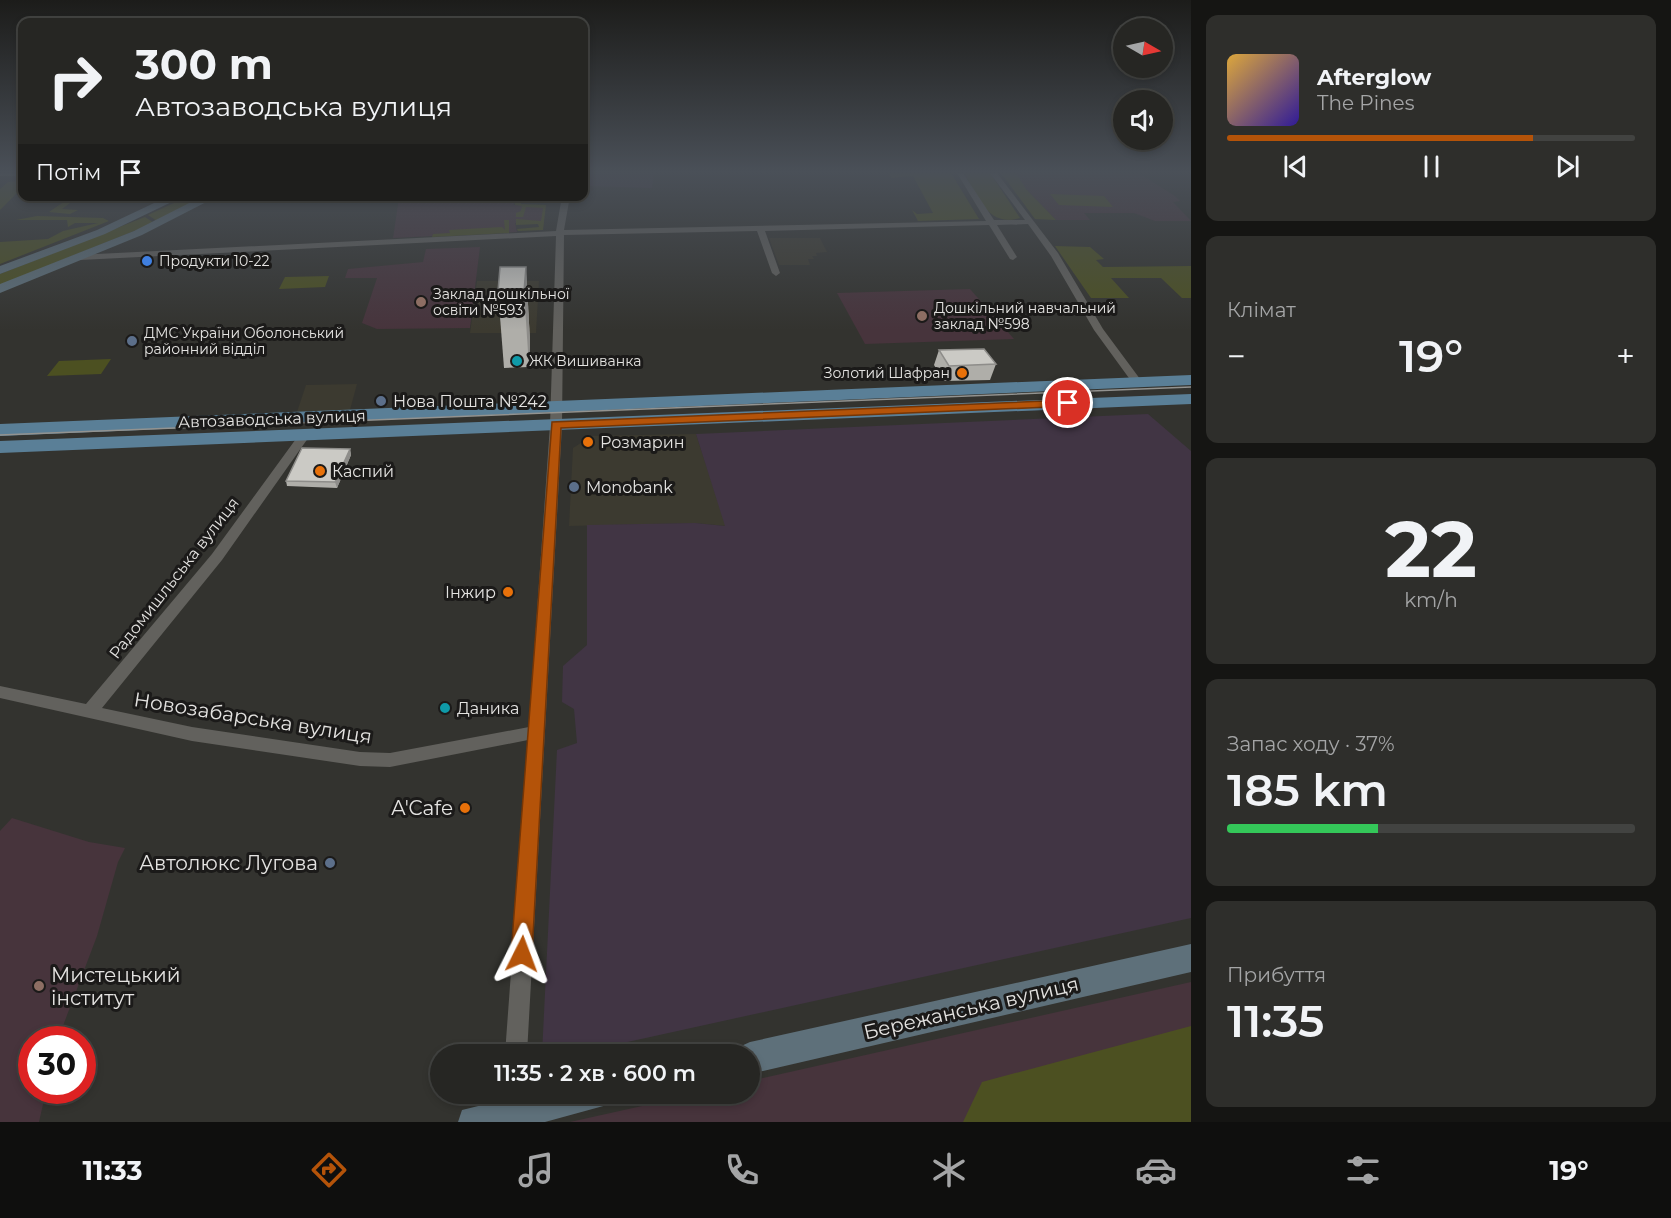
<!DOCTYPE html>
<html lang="uk">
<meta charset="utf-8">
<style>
:root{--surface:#262623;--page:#2e2e2b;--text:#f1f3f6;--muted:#a4a5a6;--line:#424341;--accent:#b45309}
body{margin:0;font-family:Montserrat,sans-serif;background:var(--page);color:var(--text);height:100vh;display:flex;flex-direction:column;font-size:22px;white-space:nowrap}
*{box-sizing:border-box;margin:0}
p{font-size:20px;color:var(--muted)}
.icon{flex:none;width:33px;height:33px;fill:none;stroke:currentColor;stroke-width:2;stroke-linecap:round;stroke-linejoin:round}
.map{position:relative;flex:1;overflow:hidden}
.sheet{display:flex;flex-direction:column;gap:15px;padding:15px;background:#151513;width:480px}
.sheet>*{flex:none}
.top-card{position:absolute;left:18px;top:18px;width:570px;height:183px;border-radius:12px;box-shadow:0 3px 9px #0003,0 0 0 2px var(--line);background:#262623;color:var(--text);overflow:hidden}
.needle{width:39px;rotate:99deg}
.tools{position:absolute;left:1113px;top:18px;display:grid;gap:12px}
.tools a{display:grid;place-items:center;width:60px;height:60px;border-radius:50%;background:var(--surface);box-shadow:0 3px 9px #0003,0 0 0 2px var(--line);font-size:30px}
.speed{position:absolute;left:18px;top:1026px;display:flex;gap:12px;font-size:30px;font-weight:700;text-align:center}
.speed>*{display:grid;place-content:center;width:78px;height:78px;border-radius:50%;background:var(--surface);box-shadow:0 3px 9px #0003,0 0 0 2px var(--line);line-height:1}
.speed .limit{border:9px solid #d22;background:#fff;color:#111}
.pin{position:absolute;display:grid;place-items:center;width:51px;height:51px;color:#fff;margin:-26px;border:3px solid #fff;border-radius:50%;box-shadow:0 2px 6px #0007}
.me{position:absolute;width:66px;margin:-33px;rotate:3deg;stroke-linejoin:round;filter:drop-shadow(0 0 4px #0008)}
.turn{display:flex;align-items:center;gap:21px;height:126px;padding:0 18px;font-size:27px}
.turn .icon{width:78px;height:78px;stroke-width:2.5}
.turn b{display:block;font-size:42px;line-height:51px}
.then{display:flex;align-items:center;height:57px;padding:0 18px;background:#0003;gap:12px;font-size:22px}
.big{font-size:45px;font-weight:600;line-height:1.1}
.sheet .tile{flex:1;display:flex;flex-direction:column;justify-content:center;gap:9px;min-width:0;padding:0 21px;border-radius:12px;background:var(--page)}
.sheet .dial{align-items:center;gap:0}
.dial b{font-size:78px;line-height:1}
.song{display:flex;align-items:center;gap:18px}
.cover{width:72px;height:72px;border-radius:9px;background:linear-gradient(135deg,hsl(40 70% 55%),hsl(250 70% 35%))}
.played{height:6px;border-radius:3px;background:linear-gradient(90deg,var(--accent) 75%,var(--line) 75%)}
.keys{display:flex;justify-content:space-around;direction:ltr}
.heat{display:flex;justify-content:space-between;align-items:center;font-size:33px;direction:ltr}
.charge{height:9px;border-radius:4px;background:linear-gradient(90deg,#34c759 37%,var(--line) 0)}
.trip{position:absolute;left:430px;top:1044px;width:330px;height:60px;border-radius:30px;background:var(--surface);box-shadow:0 3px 9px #0003,0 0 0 2px var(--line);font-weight:600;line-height:60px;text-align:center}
.dock{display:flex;height:96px;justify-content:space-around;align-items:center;background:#0f0f0e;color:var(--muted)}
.dock .icon{width:42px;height:42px}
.dock .active{color:var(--accent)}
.dock b{font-size:27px;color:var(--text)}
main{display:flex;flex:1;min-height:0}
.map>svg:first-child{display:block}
</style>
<main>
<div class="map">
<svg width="1191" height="1122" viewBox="0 0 1191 1122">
<rect width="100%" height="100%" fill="#33332f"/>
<g fill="#3c3a30">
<path d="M769,238H820L827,252L816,253L817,256H812L814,259H808L810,265H779Z"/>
<path d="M477,281H539L536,333H470Z"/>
<path d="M357,384L350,410L297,412L306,385Z"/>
<path d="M696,434L726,526L695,523L569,526L573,448L584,441V436Z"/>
</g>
<g fill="#413544">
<path d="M584,173H654L652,188L584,186Z"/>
<path d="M1148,414L1191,451V918L573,1054H542L557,750L577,743L574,709L562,702L563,666L587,645V525L695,523L725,526L696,434Z"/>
</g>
<g fill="#47343c">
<path d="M1016,173L1140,174L1175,196L1180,201L1173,202L1191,221H1155L1134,213H1084L1090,220H1056L1025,188Z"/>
<path d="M321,196H513L514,205H545L543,222L515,223L517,232L393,238L399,198L316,203Z"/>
<path d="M480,247L470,328L377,329L362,323L377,278H345L348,269L423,262L426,249Z"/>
<path d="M970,289L1014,339L865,344L837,293Z"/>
<path d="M12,818L89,842L125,848L118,862L97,936L58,1039L32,1040V1090L46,1091L39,1122H0V831Z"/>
<path d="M1191,982V1122H570L696,1094H750V1081Z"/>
</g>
<g fill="#4c5021">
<path d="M888,173H951L979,219L918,221L912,210L917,214L933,213L913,176L891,178Z"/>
<path d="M964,173H990L1020,218C987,228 978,195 964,173Z"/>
<path d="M1001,173H1016L1026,189L1056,220L1035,219Z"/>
<path d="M22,181V188L0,210V189L8,182Z"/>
<path d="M1050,194L1104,196L1113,207L1059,205Z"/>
<path d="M71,197L101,199L113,197L101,203H70L62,209L78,210L70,214L49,212Z"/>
<path d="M187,197H205L157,221L148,215Z"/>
<path d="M513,197H520L521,204L546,205L543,230L518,231L517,229L539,227L538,224L516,225V219L541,221L543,208L526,207L523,217H516V213L521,211L522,206L515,205Z"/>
<path d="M37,216L103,218L109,221L0,264V242L48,239L63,231L98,223H75L68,227L67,220H16Z"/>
<path d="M145,217L154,223L0,285V274Z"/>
<path d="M504,220H509V233L432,237L433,234L450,233L449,230L502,227L505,230Z"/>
<path d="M1055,246L1090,247L1104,259L1096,260L1103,267L1191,266V298H1182L1161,278H1111L1129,298H1091Z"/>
<path d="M329,276L325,287L279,289L285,277Z"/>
<path d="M111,359L101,374L47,376L59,361Z"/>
<path d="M1191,1026V1122H963L982,1082Z"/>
</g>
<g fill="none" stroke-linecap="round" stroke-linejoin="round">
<g fill="#62615d" fill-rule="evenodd">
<rect x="0" y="173" width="22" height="3"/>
<path d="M957,173H963L994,220H1025L990,173H997L1058,253L1103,329L1143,383L1142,385H1134L1094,330L1051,256L1028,224L997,225L1017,257L1013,260L1010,259L989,225L765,231L780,273L776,276L772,273L757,231L564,235L562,425L527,1054H505L528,740L390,767L360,766L192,741L0,698V686L86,704L212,554L301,432L305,431L311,434L222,560L102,708L192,727L360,752L390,753L529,727L550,425L556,236L80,260L77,259V255L556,231L562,196H570L564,230L986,221Z"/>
<path d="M502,1094H524L522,1122H500Z"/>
</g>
<g fill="#5e707a" fill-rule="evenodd">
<path d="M169,196H184L105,234L0,274V266L97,230Z"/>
<path d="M203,196H218L142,235L0,293V284L134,231Z"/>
<path d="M1191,944V972L750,1074V1054H736L739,1047L750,1042Z"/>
<path d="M527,1094H612L607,1105L545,1122H458L462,1110Z"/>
</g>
<g fill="#5a7f97" fill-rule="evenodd">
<path d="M1191,375V385L0,436V424Z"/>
<path d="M1191,394V404L0,453V441Z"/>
</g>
<path stroke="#939390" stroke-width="1.5" d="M0,435L1191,387"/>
</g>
<g fill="#afaea9">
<path d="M526,267L530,341L529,367L504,368L498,291Z"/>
<path d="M939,350L996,364L990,380L944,381L934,365Z"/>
<path d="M350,449L351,455L337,488L287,486L286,481Z"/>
</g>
<g fill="#8e8d8a">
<path d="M526,267L530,341L529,367L524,291Z"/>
<path d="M350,449L351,455L337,488L335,482Z"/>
</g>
<g fill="#cbcac5" stroke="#8e8d8a" stroke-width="1.5">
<path d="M500,267H526L524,291H498Z"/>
<path d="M984,349L996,364L949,366L939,350Z"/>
<path d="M302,448L350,449L335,482L286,481Z"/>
</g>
<linearGradient id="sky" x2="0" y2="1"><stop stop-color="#1c1c1a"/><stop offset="0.52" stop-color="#4a5058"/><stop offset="1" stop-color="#4a5058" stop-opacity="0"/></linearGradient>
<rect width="1191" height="330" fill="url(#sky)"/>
<path fill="#b45309" stroke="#753606" stroke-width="1.5" d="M1068,400L1072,401V406L561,428L532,954L529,961L522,964L514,961L511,954L552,422Z"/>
<circle fill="#3f7fe0" stroke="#1b1a19" stroke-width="2" cx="147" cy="261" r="6"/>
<g fill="#8d6e63" stroke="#1b1a19" stroke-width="2">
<circle cx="421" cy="302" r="6"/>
<circle cx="922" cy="316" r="6"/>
<circle cx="39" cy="986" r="6"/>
</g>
<g fill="#5c6f8a" stroke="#1b1a19" stroke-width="2">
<circle cx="132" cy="341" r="6"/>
<circle cx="381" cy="401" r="6"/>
<circle cx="574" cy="487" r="6"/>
<circle cx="330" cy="863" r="6"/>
</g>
<g fill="#0f9aa8" stroke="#1b1a19" stroke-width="2">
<circle cx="517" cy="361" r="6"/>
<circle cx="445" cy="708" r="6"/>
</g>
<g fill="#e8710a" stroke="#1b1a19" stroke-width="2">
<circle cx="962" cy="373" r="6"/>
<circle cx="588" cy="442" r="6"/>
<circle cx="320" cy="471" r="6"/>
<circle cx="508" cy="592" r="6"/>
<circle cx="465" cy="808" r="6"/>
</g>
<g text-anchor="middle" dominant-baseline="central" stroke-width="6" stroke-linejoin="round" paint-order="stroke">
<g font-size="14" fill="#e4e3e1" stroke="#1b1a19" text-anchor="start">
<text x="159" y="261">Продукти 10-22</text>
<text x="433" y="294">Заклад дошкільної<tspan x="433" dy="16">освіти №593</tspan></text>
<text x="934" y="308">Дошкільний навчальний<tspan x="934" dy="16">заклад №598</tspan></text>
<text x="144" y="333">ДМС України Оболонський<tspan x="144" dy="16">районний відділ</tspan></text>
<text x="529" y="361">ЖК Вишиванка</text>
<text x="950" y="373" text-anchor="end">Золотий Шафран</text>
</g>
<g font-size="16" fill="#e4e3e1" stroke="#1b1a19" text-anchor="start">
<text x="393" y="401">Нова Пошта №242</text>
<text x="600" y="442">Розмарин</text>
<text x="332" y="471">Каспий</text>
<text x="586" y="487">Monobank</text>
<text x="496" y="592" text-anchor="end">Інжир</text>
<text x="457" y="708">Даника</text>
</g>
<g font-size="16" fill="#e4e3e1" stroke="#1b1a19">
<text transform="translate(272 419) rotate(-2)">Автозаводська вулиця</text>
<text transform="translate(174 578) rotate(-52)">Радомишльська вулиця</text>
</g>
<g font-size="20" fill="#e4e3e1" stroke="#1b1a19">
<text transform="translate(253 718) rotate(9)">Новозабарська вулиця</text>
<text transform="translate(971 1008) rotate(-13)">Бережанська вулиця</text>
</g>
<g font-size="20" fill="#e4e3e1" stroke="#1b1a19" text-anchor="end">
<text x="453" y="808">A'Cafe</text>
<text x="318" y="863">Автолюкс Лугова</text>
<text x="51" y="975" text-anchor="start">Мистецький<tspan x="51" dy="23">інститут</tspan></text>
</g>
</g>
</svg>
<div class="tools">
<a><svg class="needle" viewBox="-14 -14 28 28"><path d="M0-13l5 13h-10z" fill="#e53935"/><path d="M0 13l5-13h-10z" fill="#a4a5a6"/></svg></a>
<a><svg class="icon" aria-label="sound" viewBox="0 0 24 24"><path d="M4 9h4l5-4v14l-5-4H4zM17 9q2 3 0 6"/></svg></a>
</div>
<div class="speed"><div class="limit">30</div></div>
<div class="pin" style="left:1068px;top:403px;background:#d93025"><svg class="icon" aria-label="arrive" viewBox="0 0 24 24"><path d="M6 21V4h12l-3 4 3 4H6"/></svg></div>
<svg class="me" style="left:522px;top:954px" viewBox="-20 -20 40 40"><path d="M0-17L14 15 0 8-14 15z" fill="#b45309" stroke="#fff" stroke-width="4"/></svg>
<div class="trip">11:35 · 2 хв · 600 m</div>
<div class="top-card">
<div class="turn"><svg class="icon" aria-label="right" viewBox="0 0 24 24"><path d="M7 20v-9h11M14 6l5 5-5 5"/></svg><div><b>300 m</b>Автозаводська вулиця</div></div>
<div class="then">Потім<svg class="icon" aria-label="arrive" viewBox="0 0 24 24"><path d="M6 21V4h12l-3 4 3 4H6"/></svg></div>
</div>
</div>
<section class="sheet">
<div class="tile">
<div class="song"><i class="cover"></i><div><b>Afterglow</b><p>The Pines</p></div></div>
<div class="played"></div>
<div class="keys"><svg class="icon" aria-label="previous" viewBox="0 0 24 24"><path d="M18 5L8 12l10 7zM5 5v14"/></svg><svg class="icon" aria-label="pause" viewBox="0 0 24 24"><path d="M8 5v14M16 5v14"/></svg><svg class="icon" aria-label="next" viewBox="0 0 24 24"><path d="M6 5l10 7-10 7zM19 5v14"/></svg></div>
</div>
<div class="tile"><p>Клімат</p>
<div class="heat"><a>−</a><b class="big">19°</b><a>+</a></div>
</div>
<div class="tile dial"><b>22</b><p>km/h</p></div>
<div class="tile"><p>Запас ходу · 37%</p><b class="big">185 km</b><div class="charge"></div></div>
<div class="tile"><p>Прибуття</p><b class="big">11:35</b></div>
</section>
</main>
<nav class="dock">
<b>11:33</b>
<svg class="icon active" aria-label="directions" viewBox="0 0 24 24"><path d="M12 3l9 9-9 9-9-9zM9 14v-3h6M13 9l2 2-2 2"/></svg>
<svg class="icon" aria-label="music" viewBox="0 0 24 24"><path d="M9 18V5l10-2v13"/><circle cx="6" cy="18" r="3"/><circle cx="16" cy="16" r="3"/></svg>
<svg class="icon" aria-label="phone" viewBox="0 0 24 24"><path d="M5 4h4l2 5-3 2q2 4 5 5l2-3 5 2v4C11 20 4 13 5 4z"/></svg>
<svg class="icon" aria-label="climate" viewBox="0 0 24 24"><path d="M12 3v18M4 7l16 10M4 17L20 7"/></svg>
<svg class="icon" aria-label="car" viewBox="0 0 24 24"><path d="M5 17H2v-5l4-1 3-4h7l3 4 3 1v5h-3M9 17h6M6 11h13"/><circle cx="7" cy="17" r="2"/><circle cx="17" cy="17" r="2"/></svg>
<svg class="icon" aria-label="filters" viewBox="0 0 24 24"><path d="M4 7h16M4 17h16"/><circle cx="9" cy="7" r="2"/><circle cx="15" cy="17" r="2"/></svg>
<b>19°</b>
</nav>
